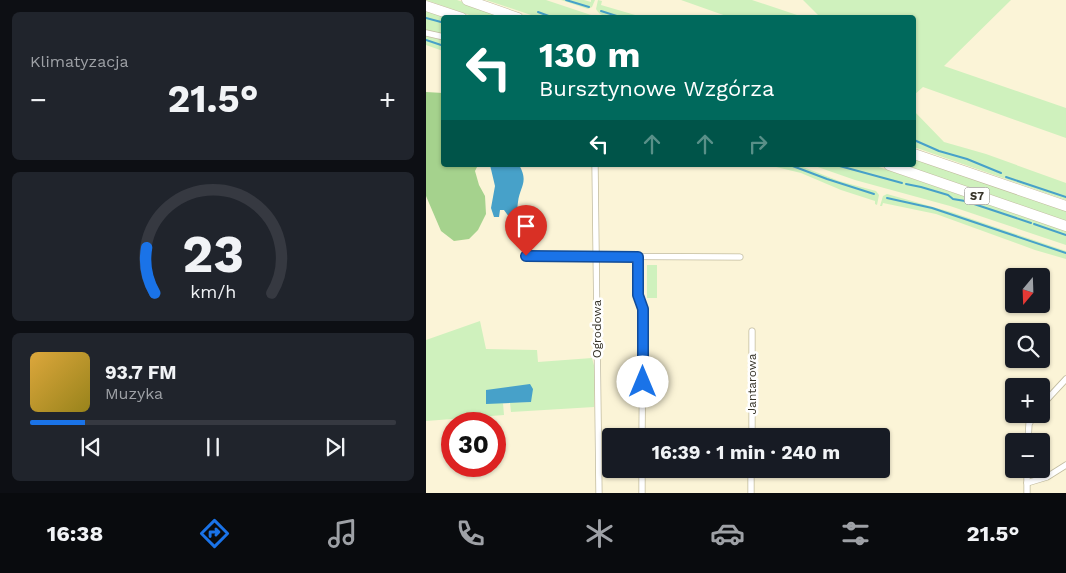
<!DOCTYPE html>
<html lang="pl">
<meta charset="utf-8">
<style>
:root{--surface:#171b24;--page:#20242c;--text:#f1f3f6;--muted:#9ea1a6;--line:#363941;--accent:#1a73e8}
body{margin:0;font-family:"Work Sans",sans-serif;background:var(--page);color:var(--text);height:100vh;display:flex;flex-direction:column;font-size:19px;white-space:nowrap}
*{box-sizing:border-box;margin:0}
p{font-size:16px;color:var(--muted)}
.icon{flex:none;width:28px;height:28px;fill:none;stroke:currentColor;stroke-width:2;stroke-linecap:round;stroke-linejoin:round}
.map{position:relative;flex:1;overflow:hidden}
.side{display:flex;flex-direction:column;gap:12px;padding:12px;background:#0d0f14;width:426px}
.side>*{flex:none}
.hud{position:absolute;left:15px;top:15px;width:475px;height:152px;border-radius:5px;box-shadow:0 1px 4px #0004;background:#00695c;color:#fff;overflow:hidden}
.needle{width:32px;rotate:199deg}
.tools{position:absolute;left:579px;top:268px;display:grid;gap:10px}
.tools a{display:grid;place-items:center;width:45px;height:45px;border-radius:5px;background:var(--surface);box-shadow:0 1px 4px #0004;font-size:25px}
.speed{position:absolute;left:15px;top:412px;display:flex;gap:10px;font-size:25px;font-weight:700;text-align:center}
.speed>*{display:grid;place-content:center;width:65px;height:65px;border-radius:50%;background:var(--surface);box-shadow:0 1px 4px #0004;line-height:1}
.speed .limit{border:8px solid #d22;background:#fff;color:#111}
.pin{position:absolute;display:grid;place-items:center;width:42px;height:42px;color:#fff;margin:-51px -21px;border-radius:50% 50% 50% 0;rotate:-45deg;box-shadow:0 0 5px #0007}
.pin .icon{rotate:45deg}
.me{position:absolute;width:55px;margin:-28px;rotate:0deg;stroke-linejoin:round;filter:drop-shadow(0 0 4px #0008)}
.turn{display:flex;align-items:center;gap:18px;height:105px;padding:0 15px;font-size:22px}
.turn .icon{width:65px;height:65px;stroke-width:2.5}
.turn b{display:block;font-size:35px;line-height:42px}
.lanes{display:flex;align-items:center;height:48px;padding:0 15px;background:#0003;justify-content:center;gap:25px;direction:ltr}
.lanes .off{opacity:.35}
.big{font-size:38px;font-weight:700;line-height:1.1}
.side .widget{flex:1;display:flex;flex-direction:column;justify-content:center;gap:8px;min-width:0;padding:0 18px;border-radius:8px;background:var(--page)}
.side .dial{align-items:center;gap:0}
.dial svg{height:130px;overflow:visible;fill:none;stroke:var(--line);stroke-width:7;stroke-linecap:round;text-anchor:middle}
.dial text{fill:var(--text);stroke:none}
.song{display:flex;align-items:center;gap:15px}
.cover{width:60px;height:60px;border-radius:8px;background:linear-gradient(135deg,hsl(40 70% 55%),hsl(50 70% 35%))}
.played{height:5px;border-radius:2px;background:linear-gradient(90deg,var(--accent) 15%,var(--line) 15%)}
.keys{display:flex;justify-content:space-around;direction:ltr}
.heat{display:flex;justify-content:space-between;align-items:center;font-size:28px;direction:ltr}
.trip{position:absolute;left:176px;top:428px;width:288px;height:50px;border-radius:5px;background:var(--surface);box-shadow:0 1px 4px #0004;font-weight:700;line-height:50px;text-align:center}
.dock{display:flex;height:80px;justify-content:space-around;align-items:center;background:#090b0e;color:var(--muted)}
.dock .icon{width:35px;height:35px}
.dock .active{color:var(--accent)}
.dock b{font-size:22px;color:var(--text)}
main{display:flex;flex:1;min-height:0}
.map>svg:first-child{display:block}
</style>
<main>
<section class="side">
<div class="widget"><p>Klimatyzacja</p>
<div class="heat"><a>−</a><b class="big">21.5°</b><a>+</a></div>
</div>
<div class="widget dial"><svg viewBox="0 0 100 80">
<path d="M14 69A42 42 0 1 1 86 69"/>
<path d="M14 69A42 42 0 0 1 9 41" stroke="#1a73e8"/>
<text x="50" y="56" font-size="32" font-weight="700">23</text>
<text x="50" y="72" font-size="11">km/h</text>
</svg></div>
<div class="widget">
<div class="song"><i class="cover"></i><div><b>93.7 FM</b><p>Muzyka</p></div></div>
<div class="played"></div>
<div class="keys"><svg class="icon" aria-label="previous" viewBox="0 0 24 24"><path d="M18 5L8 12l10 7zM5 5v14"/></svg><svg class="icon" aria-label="pause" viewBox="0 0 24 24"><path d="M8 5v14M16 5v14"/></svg><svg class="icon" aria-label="next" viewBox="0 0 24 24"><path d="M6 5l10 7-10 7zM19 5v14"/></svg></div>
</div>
</section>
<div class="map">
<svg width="640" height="493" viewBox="0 0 640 493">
<rect width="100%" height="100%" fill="#fbf4d7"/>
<g fill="#cff1bd">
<path d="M0,0H31L82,17H49Z"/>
<path d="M60,0H120L171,17H111Z"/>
<path d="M135,0H158L165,2V0H169L166,7L162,9Z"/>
<path d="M172,0L176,1L175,5L216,17C204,18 176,22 170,9Z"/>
<path d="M255,0H326L377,17H303Z"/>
<path d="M377,0H585L518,66L640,108V138L497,87L488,95V18L394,17Z"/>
<path d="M0,11L20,17L18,18L17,35L0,31Z"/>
<path d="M0,36L17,40V51L0,45Z"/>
<path d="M488,111L518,142L560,154L640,183V200L488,147Z"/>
<path d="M488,158L640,210V221L477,165H488Z"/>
<path d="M342,165H372L413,181L450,191L453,195L451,205L449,204V201L415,190L375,173Z"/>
<path d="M386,165H447L640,231V245L524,206L429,180Z"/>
<path d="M461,194L525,212L640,251V259L609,250L510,214L457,203L456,206H454L457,196Z"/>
<rect x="221" y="265" width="10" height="33"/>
<path d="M54,321L60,349L111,350L112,362L166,358L169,369L168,407L85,412L84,403L105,402L60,404L77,403L78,415L0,421V340Z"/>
</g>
<path fill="#a5d28d" d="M0,92L17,93L18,165H52L49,171L53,185L59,196L60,214L52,230L43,239L28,241L15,231L0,196Z"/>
<g fill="#47a1c9">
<path d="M64,165H93C103,182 94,186 92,202C91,207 92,214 91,219L86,221L78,210H74L73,217H68L65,208L69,186Z"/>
<path d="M104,384L107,389L105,402L60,404V390Z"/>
</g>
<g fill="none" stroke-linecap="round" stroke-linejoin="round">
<g stroke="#47a1c9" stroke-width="2">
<path d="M140,0L163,7"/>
<path d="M175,11L197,18"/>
<path d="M112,12L128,18"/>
<path d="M0,18L15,22"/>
<path d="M0,40L18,46"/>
<path d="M488,140L513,151L541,159L575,173"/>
<path d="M364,165L401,179L448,194"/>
<path d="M410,165L476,183"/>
<path d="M580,177L640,197"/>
<path d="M480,184L495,187L522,195L527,199L539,201L605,223"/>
<path d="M461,198L506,208L640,253"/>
<path d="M608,224L640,235"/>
</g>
<g stroke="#c2bca0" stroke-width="7">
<g id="minor">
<path d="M0,33L18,37"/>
<path d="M169,165L173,493"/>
<path d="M100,256L314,257"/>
<path d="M212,257V295L217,309L216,436"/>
<path d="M615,406L640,379"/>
<path d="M326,436V331"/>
<path d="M602,441L603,424L609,414"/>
<path d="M601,483L621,477L640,465"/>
<path d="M216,493V469"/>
<path d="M325,493V469"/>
<path d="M601,493V469"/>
</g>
</g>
<g stroke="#c2bca0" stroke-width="11">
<g id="motorway">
<path d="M41,0L92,18"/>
<path d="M0,6L36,18"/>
<path d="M488,154L640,206"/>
<path d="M463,165L640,226"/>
</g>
</g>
<use href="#minor" stroke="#fff" stroke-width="5.5"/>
<use href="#motorway" stroke="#fff" stroke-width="10"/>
</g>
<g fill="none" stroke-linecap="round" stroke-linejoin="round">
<g stroke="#114b97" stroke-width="12">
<path id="route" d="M100,256L212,257V295L217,309V382"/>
</g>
<use href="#route" stroke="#1a73e8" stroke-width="9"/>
</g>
<g text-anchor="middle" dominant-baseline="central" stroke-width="5" stroke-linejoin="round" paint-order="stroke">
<rect fill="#fff" stroke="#727068" stroke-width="1" x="538.5" y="187.5" width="25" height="17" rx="4"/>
<g font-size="11" font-weight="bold" fill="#363328">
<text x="551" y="196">S7</text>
</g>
<g font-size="12" fill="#363328" stroke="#fff">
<text transform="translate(171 329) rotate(-90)">Ogrodowa</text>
<text transform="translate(326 384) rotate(-90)">Jantarowa</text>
</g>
</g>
</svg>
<div class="tools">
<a><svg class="needle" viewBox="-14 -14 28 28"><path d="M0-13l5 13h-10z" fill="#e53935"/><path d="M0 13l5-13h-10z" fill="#9ea1a6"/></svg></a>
<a><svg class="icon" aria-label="search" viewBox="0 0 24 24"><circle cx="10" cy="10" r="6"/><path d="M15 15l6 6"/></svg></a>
<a>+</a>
<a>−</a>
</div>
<div class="speed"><div class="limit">30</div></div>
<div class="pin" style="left:100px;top:256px;background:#d93025"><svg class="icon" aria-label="arrive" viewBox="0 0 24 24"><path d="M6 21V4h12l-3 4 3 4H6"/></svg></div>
<svg class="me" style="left:217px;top:382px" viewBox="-20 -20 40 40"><circle r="19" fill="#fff"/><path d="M0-13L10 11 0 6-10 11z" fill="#1a73e8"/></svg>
<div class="trip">16:39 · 1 min · 240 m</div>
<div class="hud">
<div class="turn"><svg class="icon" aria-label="left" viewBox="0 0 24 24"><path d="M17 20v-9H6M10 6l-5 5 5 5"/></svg><div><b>130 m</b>Bursztynowe Wzgórza</div></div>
<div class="lanes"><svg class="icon" aria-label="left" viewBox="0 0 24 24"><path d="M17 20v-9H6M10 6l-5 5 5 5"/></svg><svg class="icon off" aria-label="ahead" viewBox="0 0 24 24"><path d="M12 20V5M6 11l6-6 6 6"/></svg><svg class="icon off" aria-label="ahead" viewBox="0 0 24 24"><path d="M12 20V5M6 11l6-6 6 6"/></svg><svg class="icon off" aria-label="right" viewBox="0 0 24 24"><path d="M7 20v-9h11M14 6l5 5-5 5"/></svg></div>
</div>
</div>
</main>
<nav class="dock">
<b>16:38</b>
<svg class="icon active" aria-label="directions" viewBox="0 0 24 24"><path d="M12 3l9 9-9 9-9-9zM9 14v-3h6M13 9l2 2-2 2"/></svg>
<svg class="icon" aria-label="music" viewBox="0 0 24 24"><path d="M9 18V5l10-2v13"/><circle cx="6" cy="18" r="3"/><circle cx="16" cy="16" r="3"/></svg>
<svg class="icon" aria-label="phone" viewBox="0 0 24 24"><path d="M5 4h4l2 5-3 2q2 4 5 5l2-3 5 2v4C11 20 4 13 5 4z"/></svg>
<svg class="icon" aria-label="climate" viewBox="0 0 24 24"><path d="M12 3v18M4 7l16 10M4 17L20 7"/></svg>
<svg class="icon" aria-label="car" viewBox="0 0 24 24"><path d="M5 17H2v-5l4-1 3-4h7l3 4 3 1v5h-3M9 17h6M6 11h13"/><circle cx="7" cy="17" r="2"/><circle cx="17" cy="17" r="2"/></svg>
<svg class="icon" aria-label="filters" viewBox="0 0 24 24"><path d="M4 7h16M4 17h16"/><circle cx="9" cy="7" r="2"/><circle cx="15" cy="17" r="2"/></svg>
<b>21.5°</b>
</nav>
